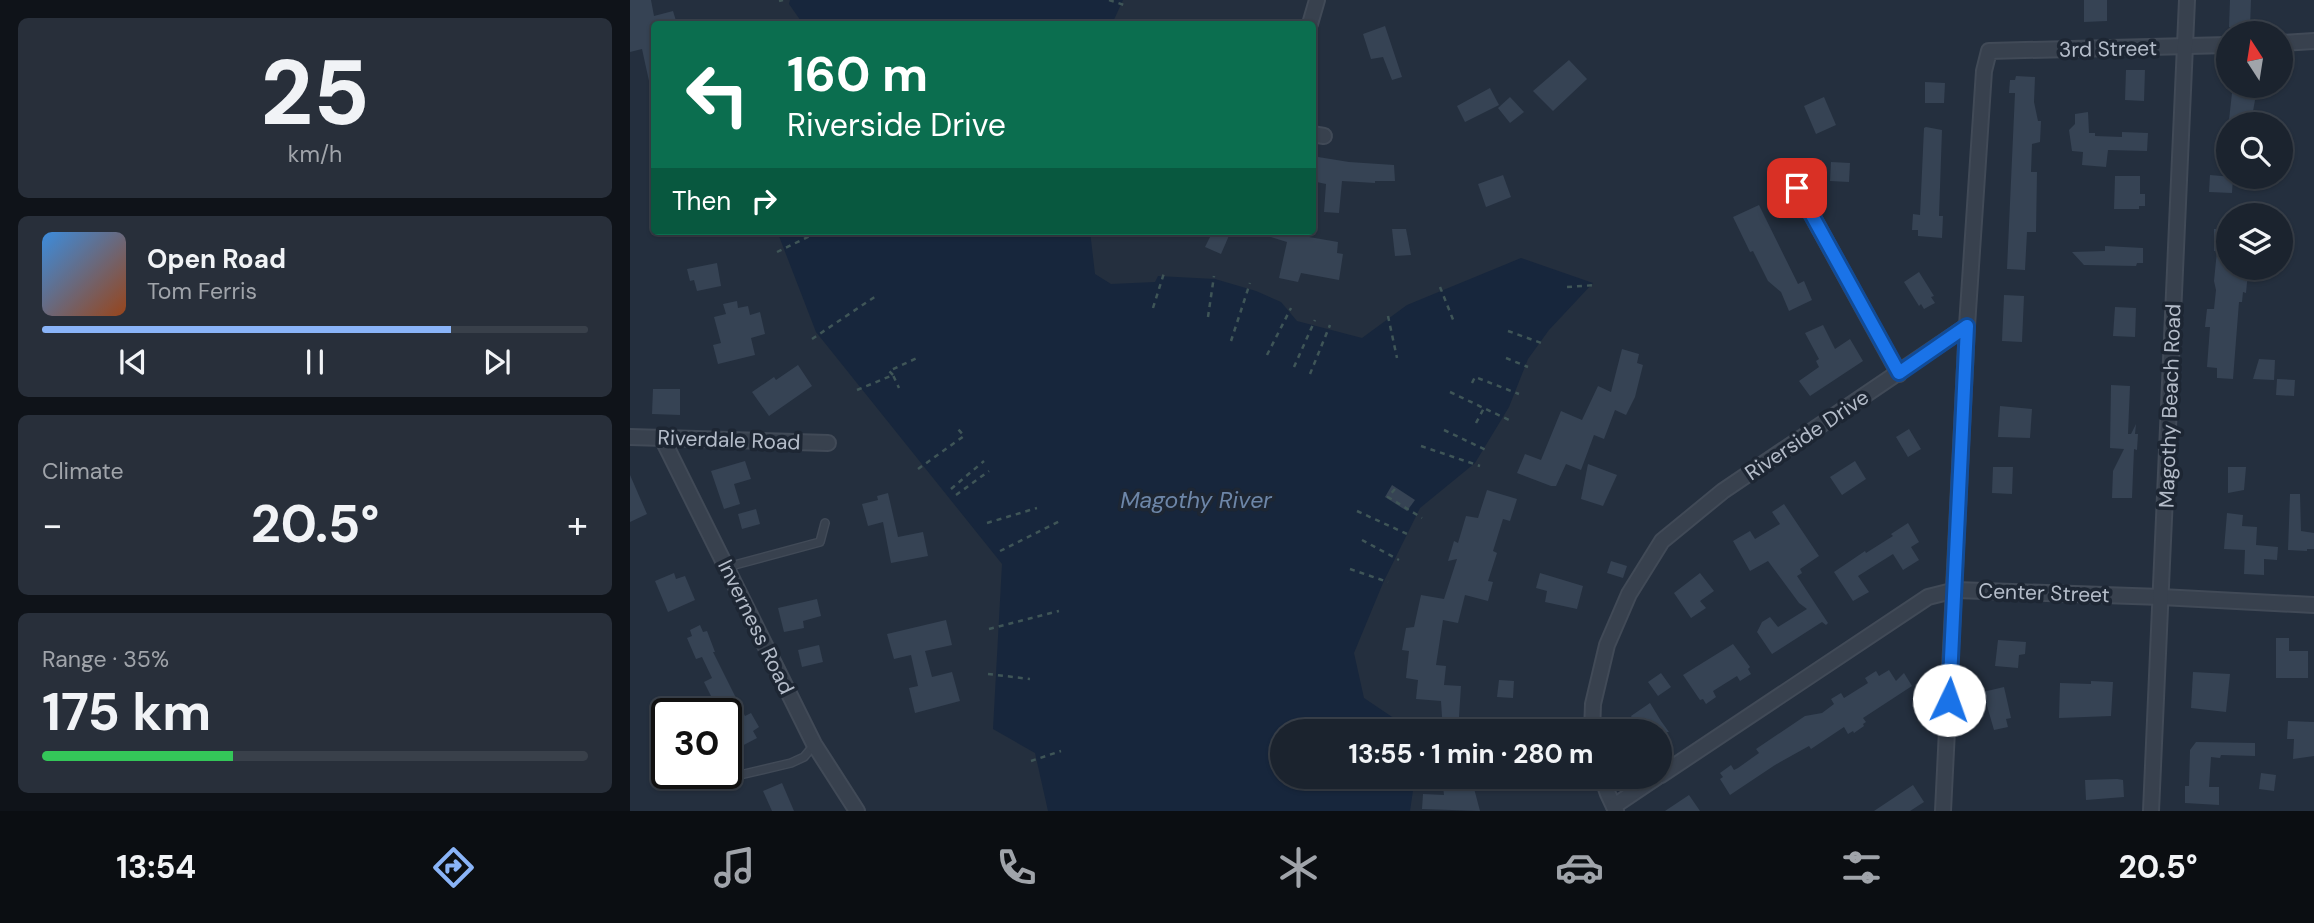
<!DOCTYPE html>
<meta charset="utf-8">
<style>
:root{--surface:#1b232e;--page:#282f3a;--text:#f1f3f6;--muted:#a0a4aa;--line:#39404a;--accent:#8ab4f8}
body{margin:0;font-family:"DM Sans",sans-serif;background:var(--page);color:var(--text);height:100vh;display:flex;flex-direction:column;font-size:26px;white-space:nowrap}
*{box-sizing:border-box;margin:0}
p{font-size:23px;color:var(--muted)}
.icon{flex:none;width:38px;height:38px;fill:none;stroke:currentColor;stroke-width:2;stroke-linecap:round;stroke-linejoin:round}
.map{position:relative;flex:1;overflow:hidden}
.panel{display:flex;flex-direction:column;gap:18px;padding:18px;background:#0f1319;width:630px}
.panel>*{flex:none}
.guide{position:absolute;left:21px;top:21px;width:665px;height:214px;border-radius:7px;box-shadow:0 2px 5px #0004,0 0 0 2px var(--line);background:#0b6e4f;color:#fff;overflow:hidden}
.needle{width:46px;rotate:348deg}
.buttons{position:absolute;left:1586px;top:21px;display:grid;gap:14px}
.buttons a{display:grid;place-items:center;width:77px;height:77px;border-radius:50%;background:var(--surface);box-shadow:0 2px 5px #0004,0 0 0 2px var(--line);font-size:35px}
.speed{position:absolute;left:21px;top:698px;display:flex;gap:14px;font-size:35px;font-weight:700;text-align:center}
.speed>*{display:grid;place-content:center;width:91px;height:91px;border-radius:50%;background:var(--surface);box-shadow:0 2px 5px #0004,0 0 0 2px var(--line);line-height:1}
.speed .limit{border:4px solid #111;border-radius:10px;background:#fff;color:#111}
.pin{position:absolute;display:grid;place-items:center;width:60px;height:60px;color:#fff;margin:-30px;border-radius:14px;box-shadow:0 4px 10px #0006}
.me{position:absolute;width:77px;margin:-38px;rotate:3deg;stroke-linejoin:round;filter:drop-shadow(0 0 5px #0008)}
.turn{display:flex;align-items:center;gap:24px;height:147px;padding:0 21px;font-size:32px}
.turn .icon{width:91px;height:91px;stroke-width:2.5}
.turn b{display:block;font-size:49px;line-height:60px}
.then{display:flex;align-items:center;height:66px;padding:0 21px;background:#0003;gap:14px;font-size:26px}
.big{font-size:52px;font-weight:700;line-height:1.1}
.panel .tile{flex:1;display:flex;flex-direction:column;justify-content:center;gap:10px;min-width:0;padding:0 24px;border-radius:10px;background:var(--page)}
.panel .dial{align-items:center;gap:0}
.dial b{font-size:91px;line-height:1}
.song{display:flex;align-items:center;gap:21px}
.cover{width:84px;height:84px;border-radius:10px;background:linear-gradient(135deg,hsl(210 70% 55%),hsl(20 70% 35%))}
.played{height:7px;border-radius:4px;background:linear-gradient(90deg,var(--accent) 75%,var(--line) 75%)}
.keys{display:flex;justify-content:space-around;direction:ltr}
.heat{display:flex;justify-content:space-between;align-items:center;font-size:38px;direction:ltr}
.charge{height:10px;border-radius:5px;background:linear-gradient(90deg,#34c759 35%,var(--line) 0)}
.trip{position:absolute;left:640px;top:719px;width:402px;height:70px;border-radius:35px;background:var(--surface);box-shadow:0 2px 5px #0004,0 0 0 2px var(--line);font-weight:700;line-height:70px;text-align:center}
.menu{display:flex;height:112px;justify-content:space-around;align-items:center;background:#0b0e12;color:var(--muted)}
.menu .icon{width:49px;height:49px}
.menu .current{color:var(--accent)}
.menu b{font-size:32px;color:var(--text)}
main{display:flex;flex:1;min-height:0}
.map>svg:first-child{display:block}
</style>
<main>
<section class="panel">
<div class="tile dial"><b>25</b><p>km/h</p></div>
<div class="tile">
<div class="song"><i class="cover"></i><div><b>Open Road</b><p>Tom Ferris</p></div></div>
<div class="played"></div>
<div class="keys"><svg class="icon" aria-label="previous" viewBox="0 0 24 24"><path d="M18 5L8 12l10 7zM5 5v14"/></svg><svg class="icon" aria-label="pause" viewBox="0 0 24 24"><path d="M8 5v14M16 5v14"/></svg><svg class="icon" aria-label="next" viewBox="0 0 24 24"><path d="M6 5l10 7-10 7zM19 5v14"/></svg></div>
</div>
<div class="tile"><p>Climate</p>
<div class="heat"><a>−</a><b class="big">20.5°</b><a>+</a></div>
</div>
<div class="tile"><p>Range · 35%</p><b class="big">175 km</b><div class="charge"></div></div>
</section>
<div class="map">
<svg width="1684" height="811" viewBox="0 0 1684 811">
<rect width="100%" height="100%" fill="#242f3e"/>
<g fill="#17263c">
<path d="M160,0H493L482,24H173L159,4Z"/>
<path d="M147,231H460L465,274L481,284L525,282L528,276L585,279L626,291L651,302L667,321L732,338L777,305L891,258L963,283L919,330L898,359L879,407L845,463L790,508L753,583L724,653L734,698L780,729V731L653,732V777H785L780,811H418L405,753L363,729L372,564L186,332Z"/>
</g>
<g fill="#364354">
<path d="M0,0H21L24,16L43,11L47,24H24V80L19,81L12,49L0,52Z"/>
<path d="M1454,0H1477V21L1454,22Z"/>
<path d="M1600,0H1621L1620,28L1599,27Z"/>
<path d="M755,26L772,77L762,80L753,57L741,59L733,34Z"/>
<path d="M939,60L957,79L923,111L903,91Z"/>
<path d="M1496,70H1515L1514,101L1495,100Z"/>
<path d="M1386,76L1405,77L1404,102L1408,121H1411L1410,142L1402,144L1401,172H1407L1406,232H1397L1395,270L1377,269L1385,93H1379L1380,80H1385Z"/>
<path d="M1295,82L1315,83L1314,103H1295Z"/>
<path d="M860,88L869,105L835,122L827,106Z"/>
<path d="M1602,93L1626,95L1621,122L1599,120Z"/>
<path d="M880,97L894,112L880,123L868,108Z"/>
<path d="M1194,97L1206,125L1186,134L1174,106Z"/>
<path d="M1458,112L1459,133H1465V136L1492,137V132L1518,133L1517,151L1478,150L1476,167L1452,165L1453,152L1442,151L1439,130L1445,124V114Z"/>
<path d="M1296,127L1312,130L1309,216H1313L1312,238L1288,236V230H1282L1283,214L1290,215L1294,128Z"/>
<path d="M682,156L719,162L764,165L765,181H745V183L712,181L709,213L694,212L696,184L682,181Z"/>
<path d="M1201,162L1220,163L1219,182L1200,181Z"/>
<path d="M873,175L881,197L856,207L848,184Z"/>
<path d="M1580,175L1603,177L1602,193L1579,192Z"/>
<path d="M1485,176H1510V194H1515V206H1509V209H1484Z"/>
<path d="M1129,205L1168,284L1174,281L1182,300L1159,311L1151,292L1138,281L1123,251L1120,252L1103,217Z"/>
<path d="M762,229H776L781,255L765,256Z"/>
<path d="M1584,229H1598V270L1618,272L1616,293L1613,292L1612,302H1609L1603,379L1587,378V368L1577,367L1580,327H1575L1577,309H1584L1586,290L1584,281L1587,251H1584Z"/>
<path d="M583,231H601L591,254L575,247Z"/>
<path d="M632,231H680L679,237L708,242L707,253L713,254L709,280L671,273L668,282L649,278L657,242L631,234Z"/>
<path d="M1475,246L1513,248V263H1507L1506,266L1454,265L1442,252L1475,251Z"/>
<path d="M87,263L91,286L67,291L64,280L60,281L57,269Z"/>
<path d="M1289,272L1304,296L1301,297L1305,303L1294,309L1291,304L1289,306L1274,282Z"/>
<path d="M1374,295L1394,296L1392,342L1372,341Z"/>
<path d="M107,301L108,308L118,306L120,315L130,312L135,334L121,338L125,355L88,364L83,345L91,343L84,317L96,314L93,304Z"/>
<path d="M1485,307L1506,308L1505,337L1483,336Z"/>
<path d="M1193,325L1205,349L1220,339L1233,361L1180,396L1169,381L1189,367L1186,361L1189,359L1175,333Z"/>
<path d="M992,349L1009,354L1007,363L1013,365L1005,397L996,415L985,410L974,439L964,435L951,470L936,464L926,486H921L887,473L895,454L911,460L931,411L952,420L968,386L981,392Z"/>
<path d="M1629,359L1645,360L1644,380L1623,379Z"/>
<path d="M168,365L182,386L139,416L122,392L144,377L146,380Z"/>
<path d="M1647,379L1665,380L1664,396L1646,395Z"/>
<path d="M1481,385L1500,386L1498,434H1501L1506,424L1505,434H1508L1507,450L1504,449L1502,498H1482L1483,471L1494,449L1480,448Z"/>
<path d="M23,389H50V415L22,414Z"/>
<path d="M1370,406L1402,409L1400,438L1368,437Z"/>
<path d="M1279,429L1291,449L1278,457L1266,437Z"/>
<path d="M115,461L121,479L104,484L110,504L94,509L81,471Z"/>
<path d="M1225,461L1236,479L1212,495L1200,477Z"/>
<path d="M958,464L987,475L973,506L951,499Z"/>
<path d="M1363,467H1383L1382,494L1362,493Z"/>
<path d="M1598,467H1616L1614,490L1598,493Z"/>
<path d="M0,475L17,514L0,522Z"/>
<path d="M762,485L785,500L777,511L755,497Z"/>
<path d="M857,490L887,499L880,521L873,519L863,551L867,553L858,581L863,582L858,601L835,595L828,623L813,620L806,665L816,666L814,685L831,686L828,732H813L811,701L786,699L788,680L776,678L779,651L772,650L776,628L784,627L791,595L814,599L827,559L818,561L824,541L828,543L836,516L848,518Z"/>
<path d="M258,493L268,537L293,532L298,556L261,563L253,522L238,526L232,504L248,500L247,496Z"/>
<path d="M1660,494H1670L1671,531L1684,533V549H1677V551L1658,550Z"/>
<path d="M1154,504L1189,556L1170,569L1172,573L1167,576L1198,623L1196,625L1192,622L1142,654L1127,632L1132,622L1140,617L1148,627L1177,609L1169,603L1138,561L1120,571L1103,541L1120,531L1125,539L1150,524L1142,512Z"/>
<path d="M126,509L130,524L112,529L108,514Z"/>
<path d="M1597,513L1613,515L1612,526L1627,527L1626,545L1648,547L1647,560L1634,559V575L1614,574L1615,550L1594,549Z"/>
<path d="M1278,523L1289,542L1281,547L1289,560L1273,570L1263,554L1228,576L1239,592L1223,601L1204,572L1235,551L1236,553L1263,536L1261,534Z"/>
<path d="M981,561L997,566L993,578L977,573Z"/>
<path d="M44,573L46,579L55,576L65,600L38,612L25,581Z"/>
<path d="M910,573L953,586L947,609L915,602L917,591L906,588Z"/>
<path d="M1070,573L1084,591L1070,601L1076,608L1061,618L1044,593Z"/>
<path d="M187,599L191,616L173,621L174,628L154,632L148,608Z"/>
<path d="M316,620L322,645L295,651L302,677L322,672L330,701L285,713L279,688L288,686L281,655L264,659L257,634Z"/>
<path d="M70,625L73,632L77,631L85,652H83L115,716L121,713L129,727L123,731L127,738L110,747L96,722V714H90L74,682L82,678L72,657L66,659L57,638L62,636L60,630Z"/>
<path d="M1646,638H1659V651H1678V678H1646Z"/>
<path d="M1368,640L1396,642L1395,654L1389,655L1388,668L1365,666Z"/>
<path d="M1103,644L1120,667L1118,669L1121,674L1110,681L1107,676L1083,691L1086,697L1076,704L1073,699L1070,700L1053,675Z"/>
<path d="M189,645L193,662L172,667L168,650Z"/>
<path d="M1259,670L1266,681L1274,673L1282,686L1233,718L1236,722L1233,724L1234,726L1224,733L1223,731L1218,734L1214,727L1181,749L1179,746L1145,765L1100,795L1090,779L1093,777L1090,773L1101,765L1104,770L1108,768L1129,753L1126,749L1175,716L1192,713L1204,704L1201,699L1211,693L1214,698L1238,683L1235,678L1246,671L1249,676Z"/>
<path d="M1563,672L1600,674L1596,712L1561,708Z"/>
<path d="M1031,673L1041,687L1028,696L1018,682Z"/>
<path d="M869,680L884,681L883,698L867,697Z"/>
<path d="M1461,681L1483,682L1481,716L1429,718L1430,683L1461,684Z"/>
<path d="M1374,687L1381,718L1376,719L1378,727L1364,730L1353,692Z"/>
<path d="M1020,703L1031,721L1039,732H1009L1001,716Z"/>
<path d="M1658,721L1684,722V756L1663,759L1664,739H1657Z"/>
<path d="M1566,742L1625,743V756L1591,755L1590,758L1581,757L1579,787H1589V805L1555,803V786H1559L1560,750Z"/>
<path d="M1631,773L1646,775L1644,791L1629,789Z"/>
<path d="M812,777H841L850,811L792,809L793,794L814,795Z"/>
<path d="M1487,779L1493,780L1494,797L1456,800L1455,780Z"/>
<path d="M152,783L164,811H142L133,791Z"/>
<path d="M1283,785L1294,802L1280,811H1244Z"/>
<path d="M1059,795L1070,811H1035Z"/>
</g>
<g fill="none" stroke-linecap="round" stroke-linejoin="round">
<g stroke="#414a57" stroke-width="10">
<g id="lane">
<path d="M97,567L190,542L195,523"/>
<path d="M110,775L161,763L174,757L184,745"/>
</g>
</g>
<g stroke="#414a57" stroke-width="18">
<g id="street">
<path d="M680,24L687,0"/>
<path d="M1650,43L1684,41"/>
<path d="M682,134L694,136"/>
<path d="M1167,188L1269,374"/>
<path d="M0,437L198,443"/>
<path d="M32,438L184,744L227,811"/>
<path d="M962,732L963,704L977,645L999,594L1032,541L1093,491L1337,326"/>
<path d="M1031,775L1298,597L1326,590L1531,597L1684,605"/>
<path d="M972,777L978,794L986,811"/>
<path d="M984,806L1027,777"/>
<path d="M1313,811L1337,326L1354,71L1359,51L1598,45"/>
<path d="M1521,811L1557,0"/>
</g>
</g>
<g stroke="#3f5557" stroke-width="2.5" stroke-dasharray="5 5" stroke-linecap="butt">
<path d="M479,0L494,5"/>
<path d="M149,1L153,0"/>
<path d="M419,23L424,24"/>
<path d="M147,252L184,234"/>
<path d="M810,287L824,322"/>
<path d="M937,287L966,285"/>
<path d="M523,308L534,273"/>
<path d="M758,316L767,358"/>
<path d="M578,317L584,276"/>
<path d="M878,331L914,344"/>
<path d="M182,339L246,296"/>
<path d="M601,341L620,283"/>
<path d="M637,355L661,308"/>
<path d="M876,358L898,367"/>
<path d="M664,367L685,320"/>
<path d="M680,374L700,325"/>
<path d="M263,375L259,371L287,358"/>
<path d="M842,383L845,377L889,394"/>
<path d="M227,390L263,375L269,388"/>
<path d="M820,392L879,420"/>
<path d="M846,423L854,408"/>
<path d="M814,430L858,451"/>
<path d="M791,446L850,466"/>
<path d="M288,469L334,436L328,429"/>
<path d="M321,489L354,461"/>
<path d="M765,489L758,497L792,518"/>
<path d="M326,495L359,471"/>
<path d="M727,511L777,534"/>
<path d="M357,523L407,508"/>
<path d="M732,540L769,560"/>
<path d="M370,551L432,520"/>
<path d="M720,569L758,582"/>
<path d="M359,629L429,611"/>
<path d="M358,674L400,679"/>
<path d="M401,761L431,751"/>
</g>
<use href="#lane" stroke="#38414e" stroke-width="7"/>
<use href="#street" stroke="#38414e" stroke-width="14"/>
</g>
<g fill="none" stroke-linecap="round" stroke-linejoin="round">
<g stroke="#114b97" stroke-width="18">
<path id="route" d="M1167,188L1269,373L1337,326L1319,700"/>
</g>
<use href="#route" stroke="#1a73e8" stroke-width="12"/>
</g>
<g text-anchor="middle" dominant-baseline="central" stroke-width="7" stroke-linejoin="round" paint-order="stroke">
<g font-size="21" fill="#b4bcc9" stroke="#1d2633">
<text transform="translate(1478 49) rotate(-1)">3rd Street</text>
<text transform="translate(1540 406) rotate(-88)">Magothy Beach Road</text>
<text transform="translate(1177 435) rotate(-34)">Riverside Drive</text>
<text transform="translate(99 440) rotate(2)">Riverdale Road</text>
<text transform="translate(1414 593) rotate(2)">Center Street</text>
<text transform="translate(126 627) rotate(64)">Inverness Road</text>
</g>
<g font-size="23" font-style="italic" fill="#6d86a8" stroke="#1d2633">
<text x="566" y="500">Magothy River</text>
</g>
</g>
</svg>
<div class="buttons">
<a><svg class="needle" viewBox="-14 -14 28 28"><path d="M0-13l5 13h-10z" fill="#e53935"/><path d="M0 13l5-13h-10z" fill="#a0a4aa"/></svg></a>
<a><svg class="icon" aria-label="search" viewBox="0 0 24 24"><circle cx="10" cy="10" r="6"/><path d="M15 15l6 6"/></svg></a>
<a><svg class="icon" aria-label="layers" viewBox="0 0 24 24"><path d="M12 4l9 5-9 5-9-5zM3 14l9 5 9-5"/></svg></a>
</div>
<div class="speed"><div class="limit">30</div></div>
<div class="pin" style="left:1167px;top:188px;background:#d93025"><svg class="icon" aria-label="arrive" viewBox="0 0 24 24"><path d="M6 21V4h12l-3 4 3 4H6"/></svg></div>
<svg class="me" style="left:1319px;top:700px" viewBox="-20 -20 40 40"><circle r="19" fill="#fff"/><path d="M0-13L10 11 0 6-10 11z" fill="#1a73e8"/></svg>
<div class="trip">13:55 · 1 min · 280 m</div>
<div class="guide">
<div class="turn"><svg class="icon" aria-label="left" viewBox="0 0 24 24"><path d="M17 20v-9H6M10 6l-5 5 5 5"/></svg><div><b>160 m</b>Riverside Drive</div></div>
<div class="then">Then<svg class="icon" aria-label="right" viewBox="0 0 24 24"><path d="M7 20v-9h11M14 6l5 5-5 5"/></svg></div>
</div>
</div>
</main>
<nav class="menu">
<b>13:54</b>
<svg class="icon current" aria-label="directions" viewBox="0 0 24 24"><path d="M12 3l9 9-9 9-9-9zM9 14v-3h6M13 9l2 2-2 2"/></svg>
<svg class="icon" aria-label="music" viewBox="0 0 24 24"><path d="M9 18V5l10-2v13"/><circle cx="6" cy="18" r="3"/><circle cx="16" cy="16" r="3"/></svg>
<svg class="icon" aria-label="phone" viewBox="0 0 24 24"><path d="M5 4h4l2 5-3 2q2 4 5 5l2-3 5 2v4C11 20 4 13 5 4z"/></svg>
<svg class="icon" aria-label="climate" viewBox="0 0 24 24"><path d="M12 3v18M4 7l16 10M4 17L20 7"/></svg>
<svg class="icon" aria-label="car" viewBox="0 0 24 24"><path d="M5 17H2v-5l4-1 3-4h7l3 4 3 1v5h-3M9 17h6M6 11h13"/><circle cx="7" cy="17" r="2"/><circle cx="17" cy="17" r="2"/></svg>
<svg class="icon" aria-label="filters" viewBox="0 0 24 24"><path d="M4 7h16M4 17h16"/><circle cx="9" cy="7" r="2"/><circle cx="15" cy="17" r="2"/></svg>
<b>20.5°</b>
</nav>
